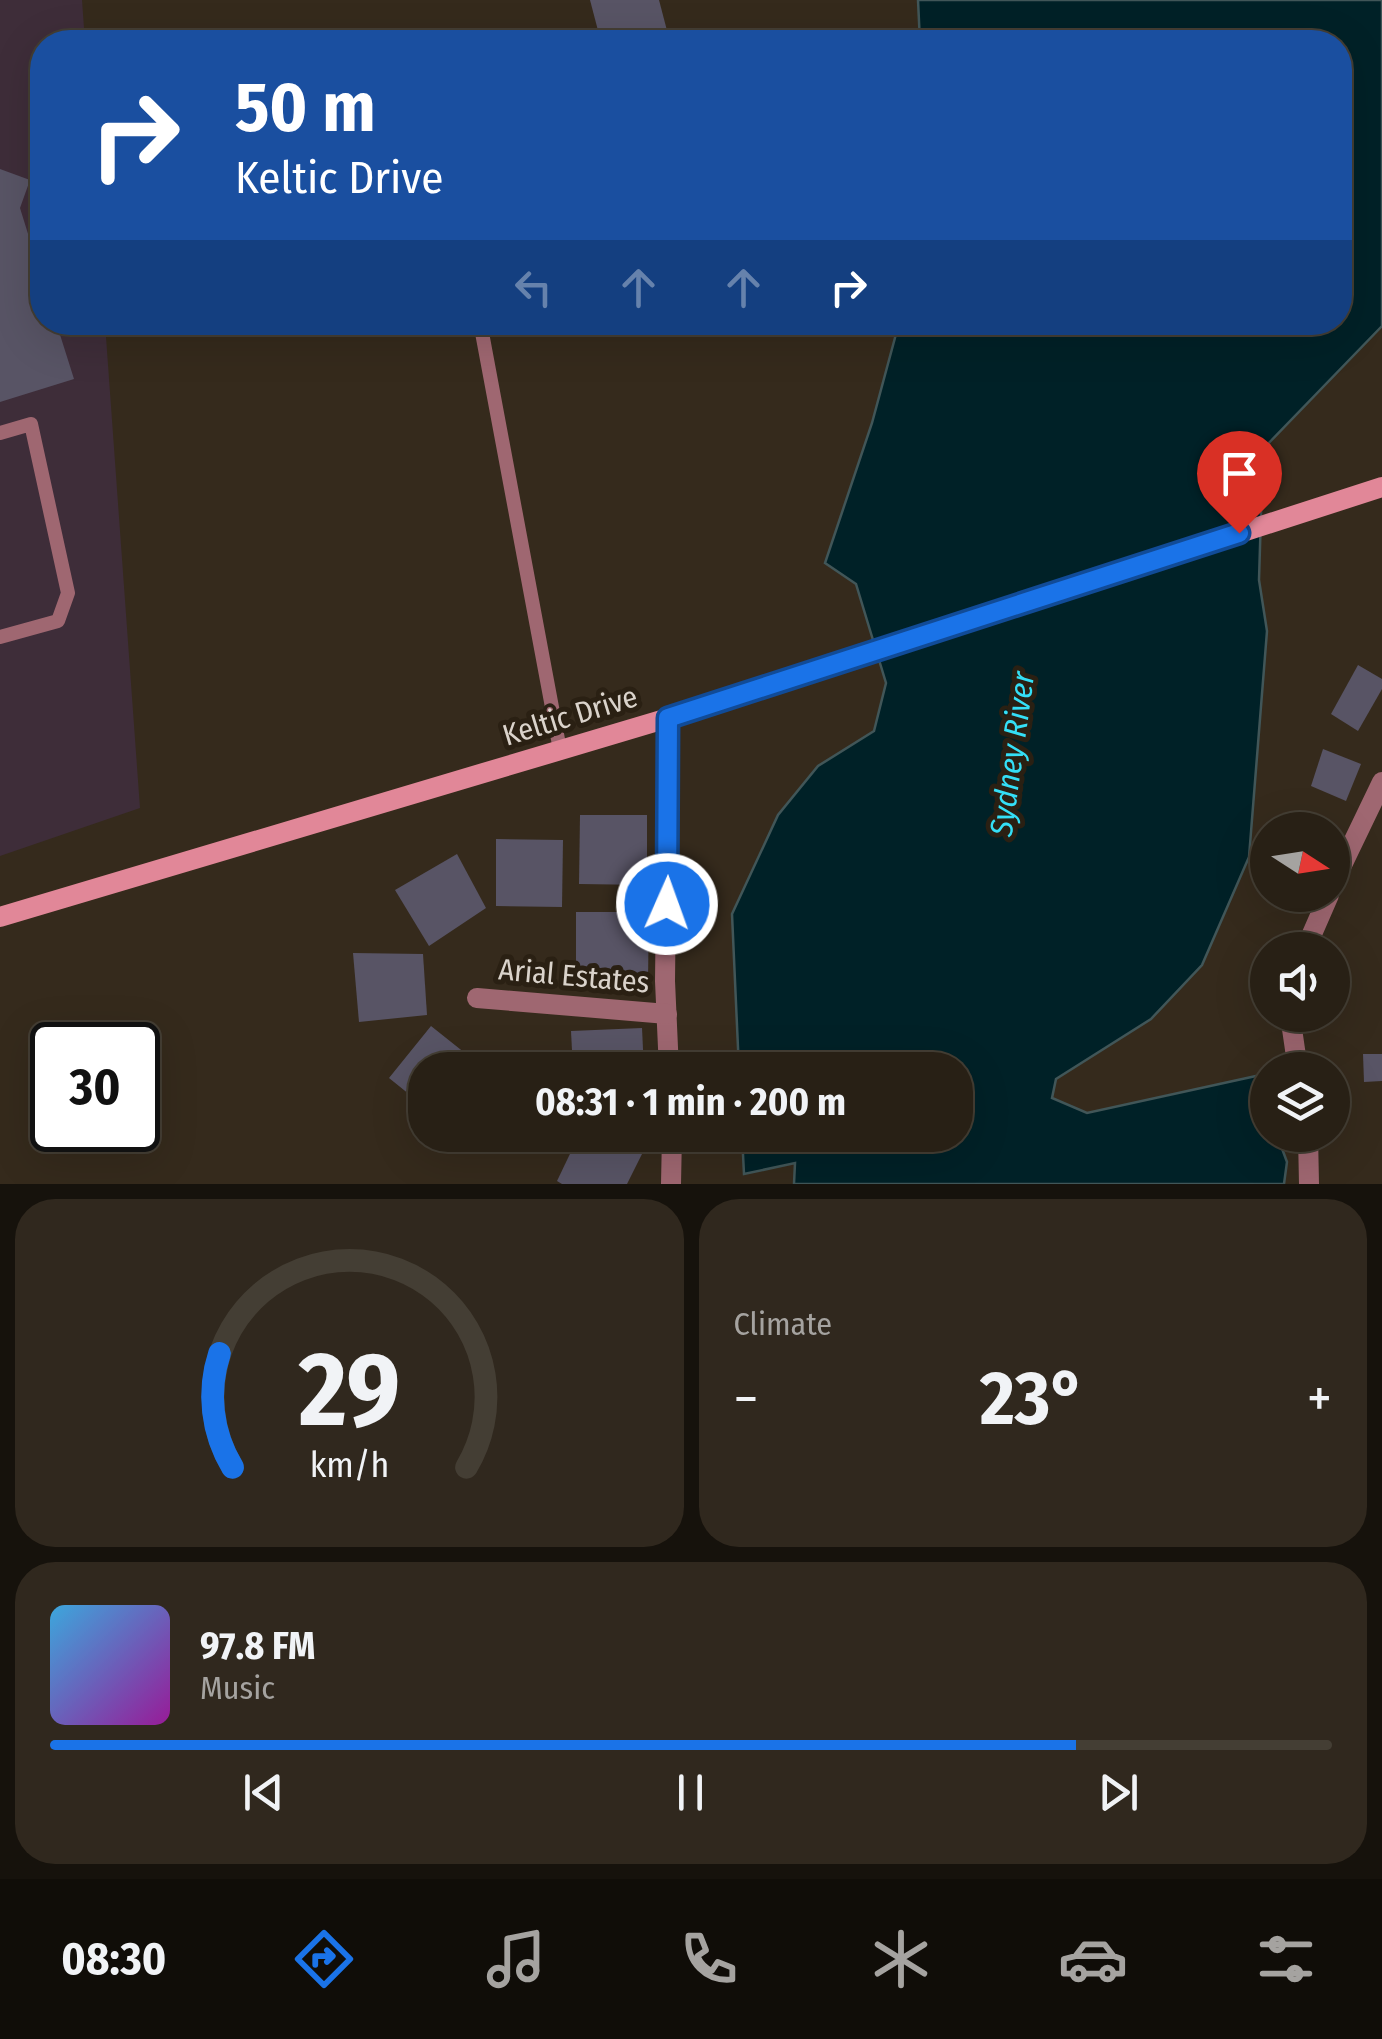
<!DOCTYPE html>
<meta charset="utf-8">
<style>
:root{--surface:#282015;--page:#30281e;--text:#f1f3f6;--muted:#a5a3a0;--line:#443e34;--accent:#1a73e8}
body{margin:0;font-family:"Fira Sans Condensed",sans-serif;background:var(--page);color:var(--text);height:100vh;display:flex;flex-direction:column;font-size:38px;white-space:nowrap}
*{box-sizing:border-box;margin:0}
p{font-size:32px;color:var(--muted)}
.icon{flex:none;width:55px;height:55px;fill:none;stroke:currentColor;stroke-width:2;stroke-linecap:round;stroke-linejoin:round}
.map{position:relative;height:1184px;overflow:hidden}
.sheet{display:flex;flex-direction:column;gap:15px;padding:15px;background:#16120c;flex:1}
.sheet>*{flex:none}
.banner{position:absolute;left:30px;top:30px;width:1322px;height:305px;border-radius:40px;box-shadow:0 10px 40px #0002,0 0 0 2px var(--line);background:#1a4fa0;color:#fff;overflow:hidden}
.needle{width:65px;rotate:102deg}
.buttons{position:absolute;left:1250px;top:812px;display:grid;gap:20px}
.buttons a{display:grid;place-items:center;width:100px;height:100px;border-radius:50%;background:var(--surface);box-shadow:0 10px 40px #0002,0 0 0 2px var(--line);font-size:50px}
.speed{position:absolute;left:30px;top:1022px;display:flex;gap:20px;font-size:50px;font-weight:700;text-align:center}
.speed>*{display:grid;place-content:center;width:130px;height:130px;border-radius:50%;background:var(--surface);box-shadow:0 10px 40px #0002,0 0 0 2px var(--line);line-height:1}
.speed .limit{border:5px solid #111;border-radius:15px;background:#fff;color:#111}
.pin{position:absolute;display:grid;place-items:center;width:85px;height:85px;color:#fff;margin:-102px -42px;border-radius:50% 50% 50% 0;rotate:-45deg;box-shadow:0 0 10px #0007}
.pin .icon{rotate:45deg}
.me{position:absolute;width:110px;margin:-55px;rotate:2deg;stroke-linejoin:round;filter:drop-shadow(0 0 8px #0008)}
.turn{display:flex;align-items:center;gap:35px;height:210px;padding:0 40px;font-size:45px}
.turn .icon{width:130px;height:130px;stroke-width:2.5}
.turn b{display:block;font-size:70px;line-height:85px}
.lanes{display:flex;align-items:center;height:95px;padding:0 40px;background:#0003;justify-content:center;gap:50px;direction:ltr}
.lanes .off{opacity:.35}
.big{font-size:75px;font-weight:700;line-height:1.1}
.sheet .tile{flex:1;display:flex;flex-direction:column;justify-content:center;gap:15px;min-width:0;padding:0 35px;border-radius:40px;background:var(--page)}
.sheet .dial{align-items:center;gap:0}
.dial svg{height:260px;overflow:visible;fill:none;stroke:var(--line);stroke-width:7;stroke-linecap:round;text-anchor:middle}
.dial text{fill:var(--text);stroke:none}
.song{display:flex;align-items:center;gap:30px}
.cover{width:120px;height:120px;border-radius:15px;background:linear-gradient(135deg,hsl(200 70% 55%),hsl(300 70% 35%))}
.played{height:10px;border-radius:5px;background:linear-gradient(90deg,var(--accent) 80%,var(--line) 80%)}
.keys{display:flex;justify-content:space-around;direction:ltr}
.heat{display:flex;justify-content:space-between;align-items:center;font-size:55px;direction:ltr}
.sheet .tiles{flex:1;display:grid;gap:15px;grid-template-columns:1fr 1fr}
.tile:last-child{grid-column:span 2}
.trip{position:absolute;left:408px;top:1052px;width:565px;height:100px;border-radius:40px;background:var(--surface);box-shadow:0 10px 40px #0002,0 0 0 2px var(--line);font-weight:700;line-height:100px;text-align:center}
.menu{display:flex;height:160px;justify-content:space-around;align-items:center;background:#100d08;color:var(--muted)}
.menu .icon{width:70px;height:70px}
.menu .on{color:var(--accent)}
.menu b{font-size:45px;color:var(--text)}
.map>svg:first-child{display:block}
</style>
<div class="map">
<svg width="1382" height="1184" viewBox="0 0 1382 1184">
<rect width="100%" height="100%" fill="#352a1c"/>
<path fill="#3e2d39" d="M0,0H82L85,42H42V322L105,323L140,808L0,856Z"/>
<path fill="#002127" stroke="#415658" stroke-width="2.5" d="M918,0H1382V326L1263,449L1259,580L1267,631L1249,857L1202,965L1151,1019L1056,1079L1052,1098L1087,1113L1256,1076L1267,1109L1268,1135H1277L1287,1162L1284,1184H794L795,1163L744,1174L742,1135H955V1070H739L732,914L778,815L818,766L874,731L886,683L856,584L825,563L872,423L899,323L1340,322V42H920Z"/>
<g fill="#585465">
<path d="M590,0H659L670,42H601Z"/>
<path d="M0,169L30,180L20,208L42,279V322H56L74,379L0,402Z"/>
<path d="M1358,665L1382,679V689L1358,731L1331,714Z"/>
<path d="M1323,749L1361,764L1346,801L1311,786Z"/>
<path d="M580,815H647V885L579,884Z"/>
<path d="M496,839L563,840L562,907L496,906Z"/>
<path d="M457,854L486,908L429,946L395,890Z"/>
<path d="M576,912H649L648,979H576Z"/>
<path d="M353,953L423,954L427,1015L359,1022Z"/>
<path d="M431,1026L480,1065L476,1070H425V1107L389,1078Z"/>
<path d="M642,1028L644,1070H573L571,1031Z"/>
<path d="M1363,1054H1382V1081L1364,1082Z"/>
<path d="M492,1065L558,1066V1070H492Z"/>
<path d="M579,1135H623L646,1146L627,1184H562L557,1181Z"/>
</g>
<g fill="none" stroke-linecap="round" stroke-linejoin="round">
<g stroke="#9f6771" stroke-width="14">
<path d="M480,322L560,750"/>
<path d="M0,433L31,424L68,593L58,621L0,637"/>
</g>
<g stroke="#9f6771" stroke-width="20">
<path d="M668,718L665,981L669,1070"/>
<path d="M1332,886L1382,782"/>
<path d="M1305,950L1329,895"/>
<path d="M477,998L667,1014"/>
<path d="M1290,1015L1298,1070"/>
<path d="M1308,1135L1309,1184"/>
<path d="M671,1184L672,1135"/>
</g>
<path stroke="#e18798" stroke-width="20" d="M0,917L668,718L1382,487"/>
</g>
<g fill="none" stroke-linecap="round" stroke-linejoin="round">
<g stroke="#114b97" stroke-width="25">
<path id="route" d="M667,904L668,718L1239,533"/>
</g>
<use href="#route" stroke="#1a73e8" stroke-width="18"/>
</g>
<g text-anchor="middle" dominant-baseline="central" stroke-width="10" stroke-linejoin="round" paint-order="stroke">
<g font-size="30" fill="#dad3cb" stroke="#2a2013">
<text transform="translate(570 716) rotate(-17)">Keltic Drive</text>
<text transform="translate(574 976) rotate(5)">Arial Estates</text>
</g>
<g font-size="32" font-style="italic" fill="#34dff6" stroke="#2a2013">
<text transform="translate(1012 754) rotate(-82)">Sydney River</text>
</g>
</g>
</svg>
<div class="buttons">
<a><svg class="needle" viewBox="-14 -14 28 28"><path d="M0-13l5 13h-10z" fill="#e53935"/><path d="M0 13l5-13h-10z" fill="#a5a3a0"/></svg></a>
<a><svg class="icon" aria-label="sound" viewBox="0 0 24 24"><path d="M4 9h4l5-4v14l-5-4H4zM17 9q2 3 0 6"/></svg></a>
<a><svg class="icon" aria-label="layers" viewBox="0 0 24 24"><path d="M12 4l9 5-9 5-9-5zM3 14l9 5 9-5"/></svg></a>
</div>
<div class="speed"><div class="limit">30</div></div>
<div class="pin" style="left:1239px;top:533px;background:#d93025"><svg class="icon" aria-label="arrive" viewBox="0 0 24 24"><path d="M6 21V4h12l-3 4 3 4H6"/></svg></div>
<svg class="me" style="left:667px;top:904px" viewBox="-20 -20 40 40"><circle r="17" fill="#1a73e8" stroke="#fff" stroke-width="3"/><path d="M0-11L8 9 0 5-8 9z" fill="#fff"/></svg>
<div class="trip">08:31 · 1 min · 200 m</div>
<div class="banner">
<div class="turn"><svg class="icon" aria-label="right" viewBox="0 0 24 24"><path d="M7 20v-9h11M14 6l5 5-5 5"/></svg><div><b>50 m</b>Keltic Drive</div></div>
<div class="lanes"><svg class="icon off" aria-label="left" viewBox="0 0 24 24"><path d="M17 20v-9H6M10 6l-5 5 5 5"/></svg><svg class="icon off" aria-label="ahead" viewBox="0 0 24 24"><path d="M12 20V5M6 11l6-6 6 6"/></svg><svg class="icon off" aria-label="ahead" viewBox="0 0 24 24"><path d="M12 20V5M6 11l6-6 6 6"/></svg><svg class="icon" aria-label="right" viewBox="0 0 24 24"><path d="M7 20v-9h11M14 6l5 5-5 5"/></svg></div>
</div>
</div>
<section class="sheet">
<div class="tiles">
<div class="tile dial"><svg viewBox="0 0 100 80">
<path d="M14 69A42 42 0 1 1 86 69"/>
<path d="M14 69A42 42 0 0 1 10 34" stroke="#1a73e8"/>
<text x="50" y="56" font-size="32" font-weight="700">29</text>
<text x="50" y="72" font-size="11">km/h</text>
</svg></div>
<div class="tile"><p>Climate</p>
<div class="heat"><a>−</a><b class="big">23°</b><a>+</a></div>
</div>
<div class="tile">
<div class="song"><i class="cover"></i><div><b>97.8 FM</b><p>Music</p></div></div>
<div class="played"></div>
<div class="keys"><svg class="icon" aria-label="previous" viewBox="0 0 24 24"><path d="M18 5L8 12l10 7zM5 5v14"/></svg><svg class="icon" aria-label="pause" viewBox="0 0 24 24"><path d="M8 5v14M16 5v14"/></svg><svg class="icon" aria-label="next" viewBox="0 0 24 24"><path d="M6 5l10 7-10 7zM19 5v14"/></svg></div>
</div>
</div>
</section>
<nav class="menu">
<b>08:30</b>
<svg class="icon on" aria-label="directions" viewBox="0 0 24 24"><path d="M12 3l9 9-9 9-9-9zM9 14v-3h6M13 9l2 2-2 2"/></svg>
<svg class="icon" aria-label="music" viewBox="0 0 24 24"><path d="M9 18V5l10-2v13"/><circle cx="6" cy="18" r="3"/><circle cx="16" cy="16" r="3"/></svg>
<svg class="icon" aria-label="phone" viewBox="0 0 24 24"><path d="M5 4h4l2 5-3 2q2 4 5 5l2-3 5 2v4C11 20 4 13 5 4z"/></svg>
<svg class="icon" aria-label="climate" viewBox="0 0 24 24"><path d="M12 3v18M4 7l16 10M4 17L20 7"/></svg>
<svg class="icon" aria-label="car" viewBox="0 0 24 24"><path d="M5 17H2v-5l4-1 3-4h7l3 4 3 1v5h-3M9 17h6M6 11h13"/><circle cx="7" cy="17" r="2"/><circle cx="17" cy="17" r="2"/></svg>
<svg class="icon" aria-label="filters" viewBox="0 0 24 24"><path d="M4 7h16M4 17h16"/><circle cx="9" cy="7" r="2"/><circle cx="15" cy="17" r="2"/></svg>
</nav>
